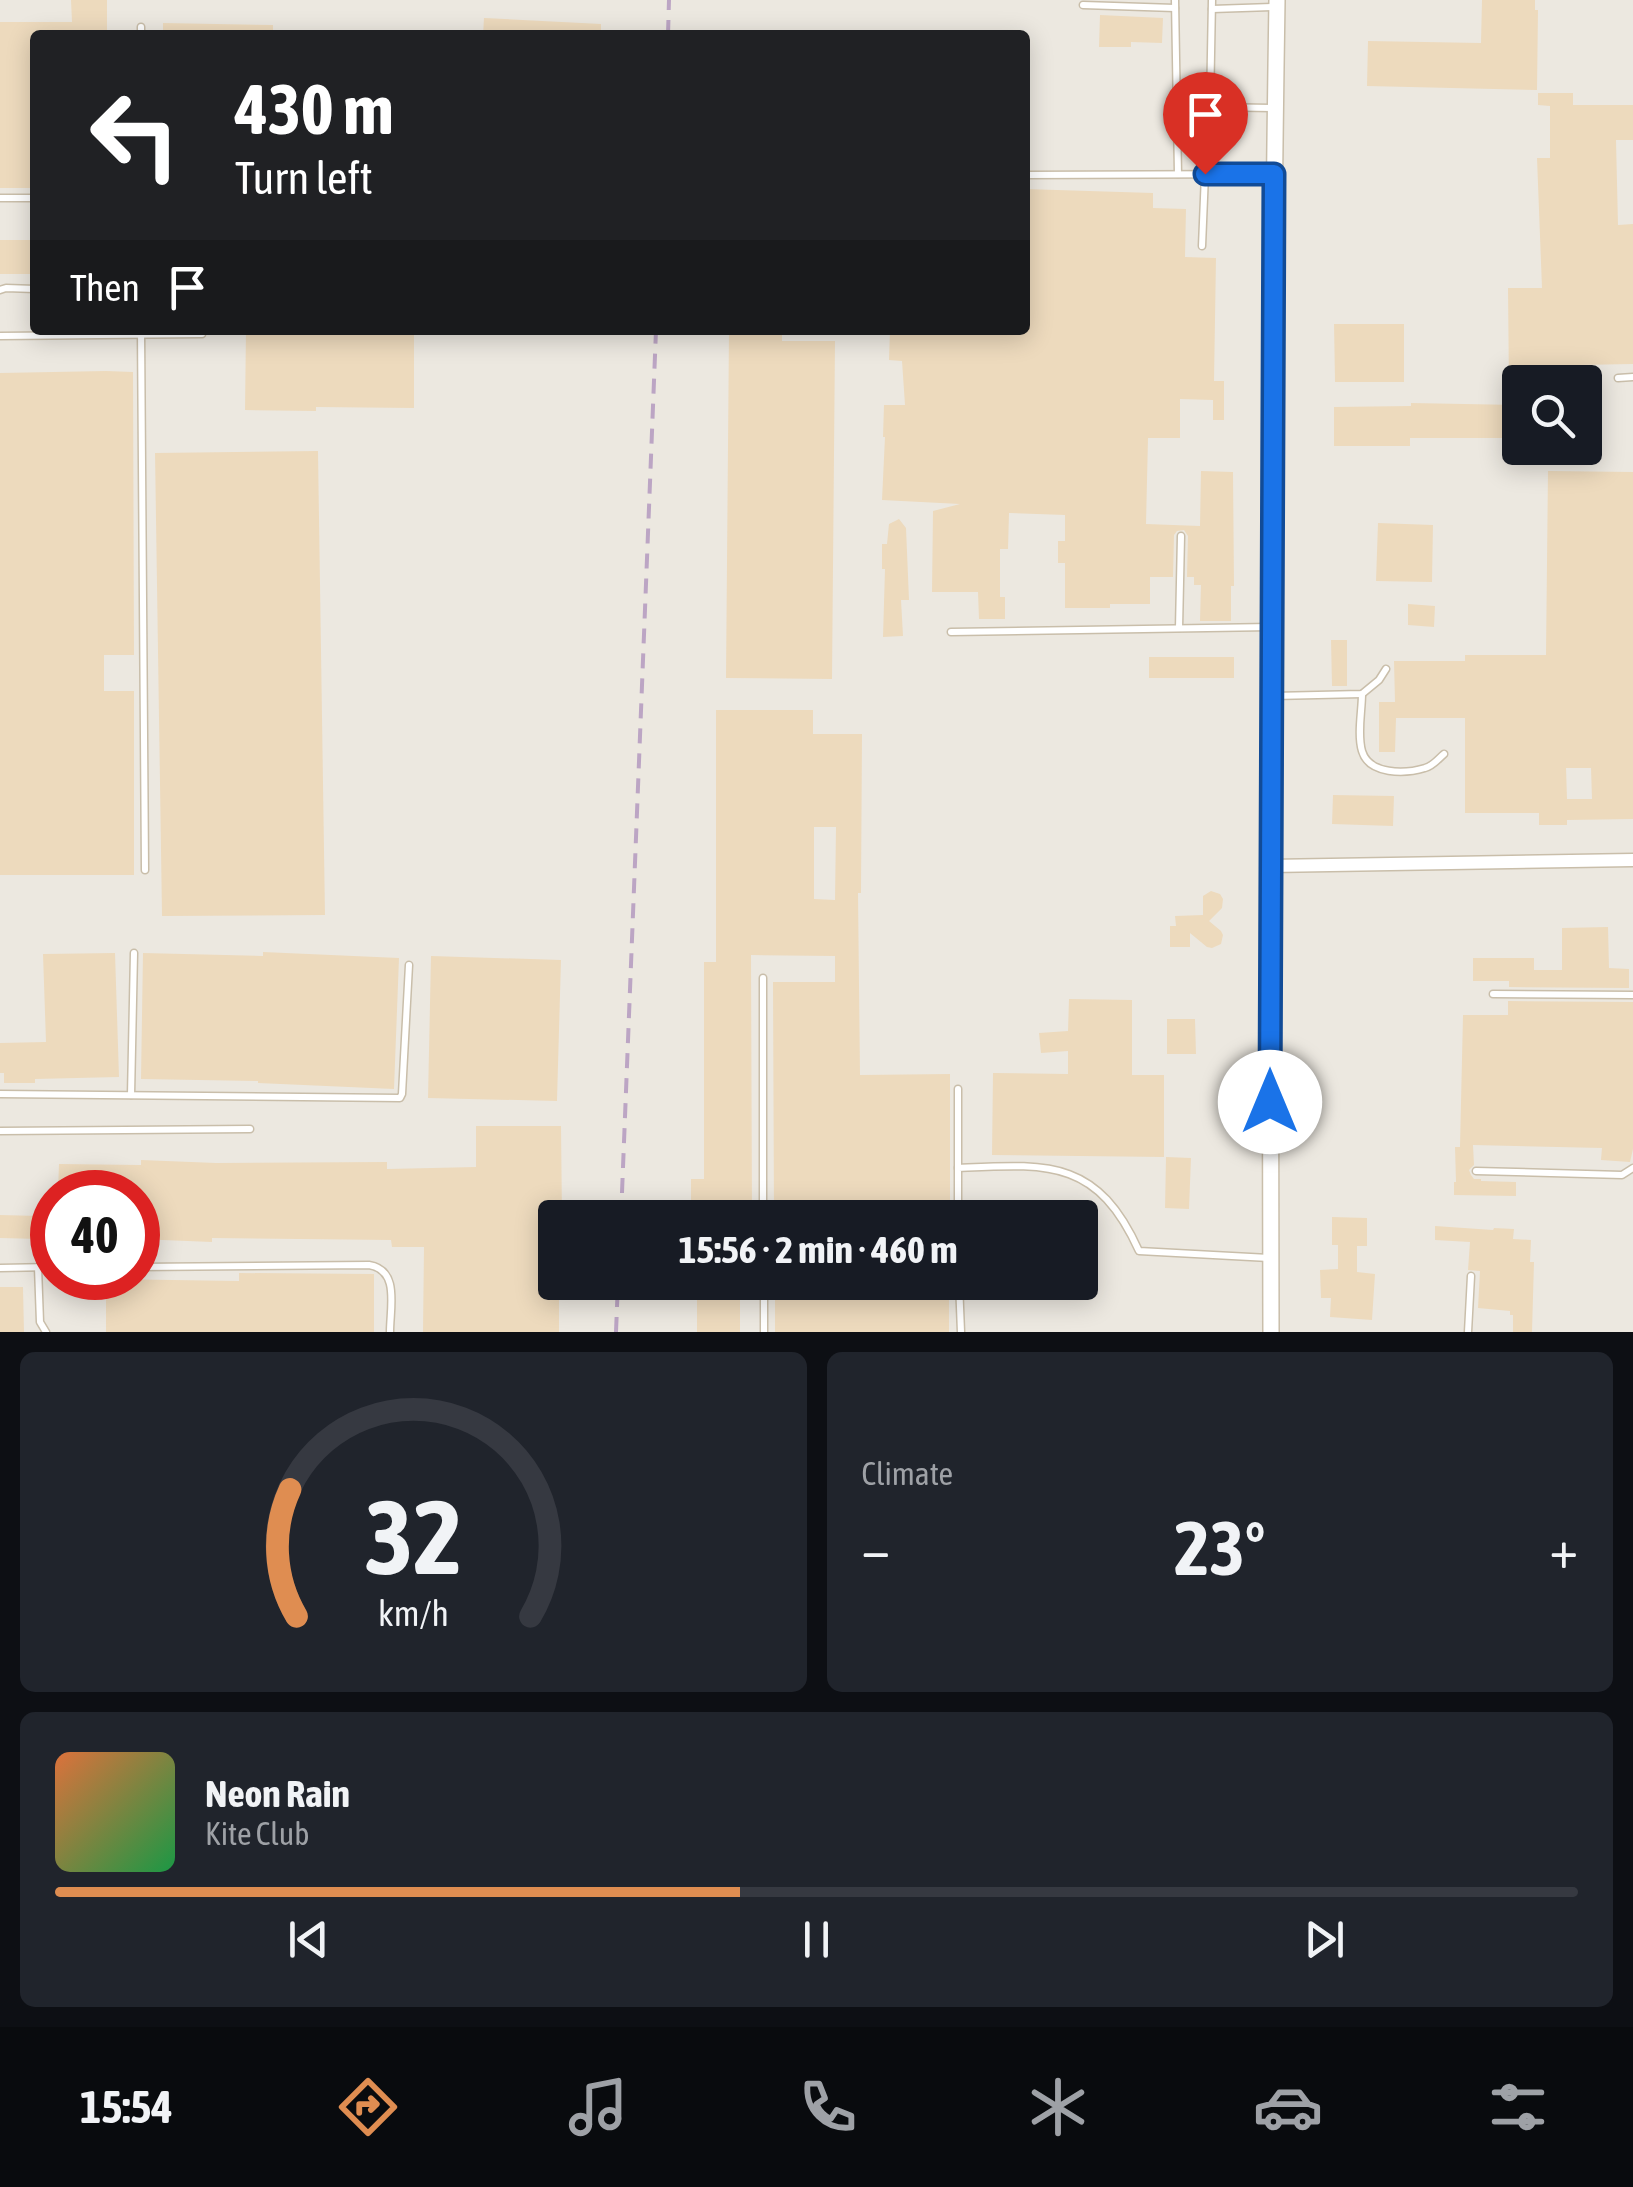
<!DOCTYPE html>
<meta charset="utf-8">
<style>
:root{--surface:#171b24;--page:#20242c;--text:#f1f3f6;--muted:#9ea1a6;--line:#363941;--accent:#df8d51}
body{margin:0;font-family:"Asap Condensed",sans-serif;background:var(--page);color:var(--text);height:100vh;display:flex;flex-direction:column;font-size:38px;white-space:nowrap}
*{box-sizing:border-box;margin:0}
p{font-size:32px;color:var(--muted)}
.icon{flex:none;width:55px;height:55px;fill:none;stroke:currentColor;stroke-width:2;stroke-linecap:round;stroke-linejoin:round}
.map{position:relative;height:1332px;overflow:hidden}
.sheet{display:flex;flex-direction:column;gap:20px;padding:20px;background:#0d0f14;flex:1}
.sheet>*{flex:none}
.top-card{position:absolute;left:30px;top:30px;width:1000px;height:305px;border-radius:10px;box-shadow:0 5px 25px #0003;background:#202124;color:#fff;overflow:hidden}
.fabs{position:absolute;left:1502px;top:365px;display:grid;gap:20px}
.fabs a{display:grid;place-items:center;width:100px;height:100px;border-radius:10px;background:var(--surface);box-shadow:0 5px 25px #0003;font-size:50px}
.speed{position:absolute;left:30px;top:1170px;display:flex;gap:20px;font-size:50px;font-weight:700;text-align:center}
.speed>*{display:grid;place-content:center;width:130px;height:130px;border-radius:50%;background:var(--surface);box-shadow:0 5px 25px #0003;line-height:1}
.speed .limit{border:15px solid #d22;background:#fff;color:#111}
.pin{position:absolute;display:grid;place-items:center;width:85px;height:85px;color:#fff;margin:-102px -42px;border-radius:50% 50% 50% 0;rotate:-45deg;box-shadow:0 0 10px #0007}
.pin .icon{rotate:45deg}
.me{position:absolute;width:110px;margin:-55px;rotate:0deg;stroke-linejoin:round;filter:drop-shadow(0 0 8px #0008)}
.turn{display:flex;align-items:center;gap:35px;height:210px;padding:0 40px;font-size:45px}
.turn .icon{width:130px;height:130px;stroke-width:2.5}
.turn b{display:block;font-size:70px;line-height:85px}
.then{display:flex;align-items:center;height:95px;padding:0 40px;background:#0003;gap:20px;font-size:38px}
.big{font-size:75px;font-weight:700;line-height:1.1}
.sheet .widget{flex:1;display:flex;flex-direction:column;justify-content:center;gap:15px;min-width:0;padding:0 35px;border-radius:15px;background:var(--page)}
.sheet .dial{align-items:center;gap:0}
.dial svg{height:260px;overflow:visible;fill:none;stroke:var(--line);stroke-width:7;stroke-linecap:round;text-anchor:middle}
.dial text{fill:var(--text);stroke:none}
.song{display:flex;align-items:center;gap:30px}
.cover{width:120px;height:120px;border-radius:15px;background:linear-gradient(135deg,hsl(20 70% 55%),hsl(140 70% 35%))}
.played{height:10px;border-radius:5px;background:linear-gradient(90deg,var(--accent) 45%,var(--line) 45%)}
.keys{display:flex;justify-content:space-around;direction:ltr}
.heat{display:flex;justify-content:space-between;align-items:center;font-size:55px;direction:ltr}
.sheet .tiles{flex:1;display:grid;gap:20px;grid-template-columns:1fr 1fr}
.widget:last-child{grid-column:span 2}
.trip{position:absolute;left:538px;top:1200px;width:560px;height:100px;border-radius:10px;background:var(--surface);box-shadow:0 5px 25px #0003;font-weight:700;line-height:100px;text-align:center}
.tab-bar{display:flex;height:160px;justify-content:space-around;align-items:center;background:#090b0e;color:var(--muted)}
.tab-bar .icon{width:70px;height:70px}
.tab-bar .on{color:var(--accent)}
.tab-bar b{font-size:45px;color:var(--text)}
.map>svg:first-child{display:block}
</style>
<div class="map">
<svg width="1633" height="1332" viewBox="0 0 1633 1332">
<rect width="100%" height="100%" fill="#fbf7e6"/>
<path fill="#ece8e0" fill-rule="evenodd" d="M0,0H1633V1332H0ZM35,35H1025V330H35ZM1520,382H1585V448H1520ZM52,1192H138V1278H52ZM555,1218H1080V1282H555Z"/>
<g fill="#eddabd" fill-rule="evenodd">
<path d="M71,0H107V35H35V188H0V22H72Z"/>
<path d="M1482,0H1535V10H1538L1537,90L1367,86L1368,41L1481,43Z"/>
<path d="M1100,15L1163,18L1162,43L1131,42V47H1099Z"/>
<path d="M484,18L601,24V35H483Z"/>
<path d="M163,23L273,25V35H163Z"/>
<path d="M1538,93H1573V105H1633V140H1616L1618,225L1633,224V364L1578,365V382H1520V389H1509L1508,288H1542L1537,158H1550V106L1538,105Z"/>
<path d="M1025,189L1153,193V208L1186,209L1185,257L1216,258L1214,381H1224V420H1213V400L1180,399V438H1148L1146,524L1200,526L1201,471L1233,472L1234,586H1231V621H1200L1201,585H1194V577H1187L1188,536L1184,530L1177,531L1174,535L1173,577H1150V604H1110V608H1065V563H1058V541H1065V515L1009,513L1008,549H1000V597H1005V619H979L978,592H932L933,511L960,504L882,500L885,437H883L884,405H905L902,361L889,360L890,330H1025Z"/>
<rect x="0" y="240" width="35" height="34"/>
<path d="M1334,324H1404V382H1335Z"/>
<path d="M246,330H414V408L316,407V411L245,410Z"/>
<path d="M729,330H782V341H835L832,679L726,678Z"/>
<path d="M106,371L133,372L134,655H104V691H134V875H0V373Z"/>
<path d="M1411,403L1518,405V438H1410V446H1334V407L1411,406Z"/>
<path d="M318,451L325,915L162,916L155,453Z"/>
<path d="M1548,471L1633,472V819L1567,820V825H1539V813H1465V718H1396L1395,752H1379V702H1395L1394,661H1465V655H1546ZM1566,768H1591L1592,799H1567Z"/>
<path d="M899,519L906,528L909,600H901L903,636L883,637L885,569H882V544H887L889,524Z"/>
<path d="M1378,523L1433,525L1432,582L1376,581Z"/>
<path d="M1408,604L1435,606L1434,627L1408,625Z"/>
<path d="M1331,640H1347V686H1332Z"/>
<rect x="1149" y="657" width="85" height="21"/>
<path d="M716,710H813V734H862L861,893H858L860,1075L950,1074V1218H774L773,982H835V956L751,955L752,1218H691V1179H704V962H716ZM814,827H836L835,900L814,899Z"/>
<path d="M1333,795L1394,796L1393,826L1332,824Z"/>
<path d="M1211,891L1220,894L1223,899L1222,908L1209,921L1221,931L1223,935L1221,944L1212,948L1207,947L1190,933V947H1170V926H1176L1175,916L1203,915V896Z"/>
<path d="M1608,927L1609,968L1629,969V988L1509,987V981H1473V958H1534V970H1562V928Z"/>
<path d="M263,952L399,958L394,1089L258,1083V1081L141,1079L143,953L263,956Z"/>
<path d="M115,953L119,1077L35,1079V1083H4V1073H0V1043L46,1042L43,954Z"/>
<path d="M431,956L561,960L557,1101L428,1098Z"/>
<path d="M1069,999L1132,1000V1075H1164V1157L992,1155L993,1073L1068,1074V1051L1041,1053L1039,1033L1068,1031Z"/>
<path d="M1508,1001L1633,1002V1149L1630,1162L1601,1160L1602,1148L1473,1145L1474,1165L1469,1170L1471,1175L1474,1179H1481V1181L1516,1182V1196L1454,1195V1182H1456L1455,1147H1460L1463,1015H1508Z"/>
<path d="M1167,1019H1195L1196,1054H1167Z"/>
<path d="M476,1126H561L562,1218H555V1282H559V1332H423L424,1247H392L391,1240L212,1238V1242L138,1239L140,1192H58L59,1164L141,1165V1160L216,1163L387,1162V1169L476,1167Z"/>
<path d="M1166,1157L1191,1158L1189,1209L1165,1208Z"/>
<rect x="979" y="1206" width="73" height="12"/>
<path d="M0,1215L40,1216V1239L0,1238Z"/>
<path d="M1332,1217L1367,1218V1246H1357V1272L1375,1274L1372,1320L1330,1317L1331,1298H1321L1320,1270L1338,1269V1245H1332Z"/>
<path d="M1435,1226L1493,1230L1494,1228L1514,1229L1513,1239L1531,1240L1530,1262H1534L1532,1332H1513V1315H1510V1311L1478,1308L1480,1271L1468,1270L1470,1242L1435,1240Z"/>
<path d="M239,1273L374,1274V1332H106V1279L239,1281Z"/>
<path d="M874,1282H949V1332H775V1286H874Z"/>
<path d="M697,1284L740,1285V1332H697Z"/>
<path d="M0,1287H23L24,1332H0Z"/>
</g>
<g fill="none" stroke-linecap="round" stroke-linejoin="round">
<g stroke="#c9beaa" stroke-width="9">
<g id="service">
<path d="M1175,0L1178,174"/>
<path d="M1212,0L1210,107L1275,108"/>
<path d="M1083,5L1175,8"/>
<path d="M1212,9L1275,7"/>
<path d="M141,35V27"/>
<path d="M1025,175L1273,174"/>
<path d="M0,198H35"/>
<path d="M1202,246L1205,174"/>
<path d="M0,290L6,288L35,289"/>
<path d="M141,330L145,870"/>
<path d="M0,336L202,334"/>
<path d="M1618,378L1633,377"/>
<path d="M1179,628L1181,536"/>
<path d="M951,632L1271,627"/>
<path d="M1362,694C1362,711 1357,734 1362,751C1369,775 1405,774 1425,768C1433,766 1438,759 1444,754"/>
<path d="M1273,696L1362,694L1379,680L1386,669"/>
<path d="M763,978V1218"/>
<path d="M1493,994L1633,995"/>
<path d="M0,1094L400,1098L402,1094L409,965"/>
<path d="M131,1095L134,953"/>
<path d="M0,1131L250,1129"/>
<path d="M958,1168V1089"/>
<path d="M1476,1171L1622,1175L1633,1168"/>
<path d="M958,1218V1168C1047,1164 1097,1158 1139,1251L1269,1258"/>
<path d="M38,1267L40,1322L46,1332"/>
<path d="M138,1267L369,1265C400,1270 390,1307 390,1332"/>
<path d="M0,1268L52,1267"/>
<path d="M764,1282V1332"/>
<path d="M959,1282L961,1332"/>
<path d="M1468,1332L1471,1276"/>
</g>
</g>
<g stroke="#c9beaa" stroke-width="15">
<path id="minor" d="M1270,866L1633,860"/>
</g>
<g stroke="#c9beaa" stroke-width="18">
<path id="tertiary" d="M1271,1332C1270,888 1270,444 1277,0"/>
</g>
<use href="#service" stroke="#fff" stroke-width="6"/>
<use href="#minor" stroke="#fff" stroke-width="12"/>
<use href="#tertiary" stroke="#fff" stroke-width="15"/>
<g stroke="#bca5c4" stroke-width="4" stroke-dasharray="15 10" stroke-linecap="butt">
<path d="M668,35L669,0"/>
<path d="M621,1218L656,330"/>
<path d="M616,1332L618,1282"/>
</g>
</g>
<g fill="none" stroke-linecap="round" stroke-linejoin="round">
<g stroke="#114b97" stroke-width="25">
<path id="route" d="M1205,174H1274L1270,1102"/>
</g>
<use href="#route" stroke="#1a73e8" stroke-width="18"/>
</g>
</svg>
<div class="fabs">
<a><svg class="icon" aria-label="search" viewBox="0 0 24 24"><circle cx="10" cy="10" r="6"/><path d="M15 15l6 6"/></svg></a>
</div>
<div class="speed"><div class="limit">40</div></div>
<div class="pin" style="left:1205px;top:174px;background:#d93025"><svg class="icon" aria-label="arrive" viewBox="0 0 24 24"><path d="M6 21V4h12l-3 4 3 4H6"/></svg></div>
<svg class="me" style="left:1270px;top:1102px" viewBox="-20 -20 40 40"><circle r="19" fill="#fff"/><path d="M0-13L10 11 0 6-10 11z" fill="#1a73e8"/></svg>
<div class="trip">15:56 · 2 min · 460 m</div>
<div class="top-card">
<div class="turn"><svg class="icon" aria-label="left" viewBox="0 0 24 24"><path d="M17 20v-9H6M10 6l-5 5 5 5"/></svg><div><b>430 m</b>Turn left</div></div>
<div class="then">Then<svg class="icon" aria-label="arrive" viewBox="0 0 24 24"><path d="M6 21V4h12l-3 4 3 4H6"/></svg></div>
</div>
</div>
<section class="sheet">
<div class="tiles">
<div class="widget dial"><svg viewBox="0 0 100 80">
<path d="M14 69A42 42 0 1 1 86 69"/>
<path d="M14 69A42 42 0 0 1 12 30" stroke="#df8d51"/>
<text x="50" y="56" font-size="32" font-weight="700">32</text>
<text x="50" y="72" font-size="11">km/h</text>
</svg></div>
<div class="widget"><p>Climate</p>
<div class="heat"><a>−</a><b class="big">23°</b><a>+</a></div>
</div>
<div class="widget">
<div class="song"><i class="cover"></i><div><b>Neon Rain</b><p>Kite Club</p></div></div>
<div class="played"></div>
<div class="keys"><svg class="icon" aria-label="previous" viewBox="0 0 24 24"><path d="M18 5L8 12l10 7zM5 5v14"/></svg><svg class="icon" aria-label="pause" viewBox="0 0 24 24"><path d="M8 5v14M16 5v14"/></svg><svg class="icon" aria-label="next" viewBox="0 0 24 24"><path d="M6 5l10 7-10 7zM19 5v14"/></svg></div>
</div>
</div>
</section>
<nav class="tab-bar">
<b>15:54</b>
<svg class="icon on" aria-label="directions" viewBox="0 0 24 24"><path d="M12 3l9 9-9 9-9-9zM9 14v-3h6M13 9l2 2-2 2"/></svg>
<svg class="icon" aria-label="music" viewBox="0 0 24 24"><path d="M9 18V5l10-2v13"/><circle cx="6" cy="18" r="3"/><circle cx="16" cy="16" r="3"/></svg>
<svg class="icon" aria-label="phone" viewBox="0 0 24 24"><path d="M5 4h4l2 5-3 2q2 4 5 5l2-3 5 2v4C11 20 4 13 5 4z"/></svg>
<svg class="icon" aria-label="climate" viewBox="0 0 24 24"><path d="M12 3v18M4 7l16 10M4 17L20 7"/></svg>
<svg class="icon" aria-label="car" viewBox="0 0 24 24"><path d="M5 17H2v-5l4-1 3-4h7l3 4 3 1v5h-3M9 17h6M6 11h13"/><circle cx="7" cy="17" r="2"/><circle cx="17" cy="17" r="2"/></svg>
<svg class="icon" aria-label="filters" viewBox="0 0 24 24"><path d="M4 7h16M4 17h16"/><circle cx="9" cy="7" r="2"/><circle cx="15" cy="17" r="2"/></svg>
</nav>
